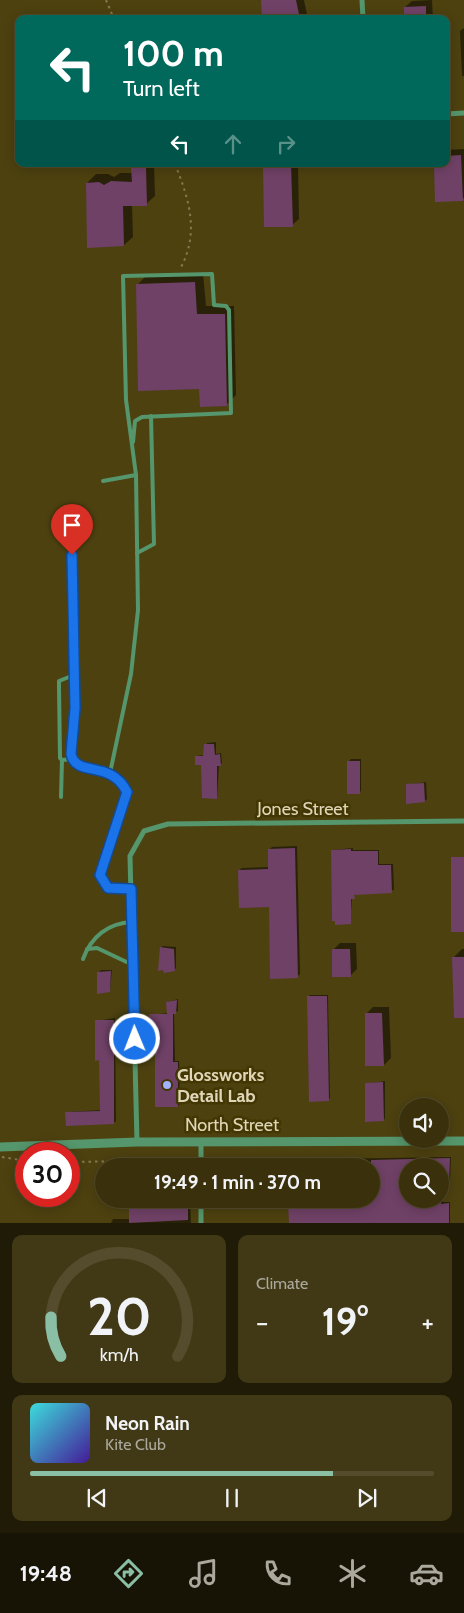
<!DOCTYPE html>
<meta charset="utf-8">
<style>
:root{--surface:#3a310c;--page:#413915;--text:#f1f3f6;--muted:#aba99d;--line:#544c2d;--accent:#8abfa5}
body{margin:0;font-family:Cabin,sans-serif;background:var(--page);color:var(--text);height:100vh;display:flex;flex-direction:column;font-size:19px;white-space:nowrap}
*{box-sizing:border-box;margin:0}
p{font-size:16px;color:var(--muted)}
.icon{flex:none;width:28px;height:28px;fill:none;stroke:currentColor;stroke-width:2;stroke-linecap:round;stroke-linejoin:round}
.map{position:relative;height:1223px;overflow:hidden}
.details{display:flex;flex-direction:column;gap:12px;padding:12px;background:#201b07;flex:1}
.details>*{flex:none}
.banner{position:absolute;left:15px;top:15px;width:435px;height:152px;border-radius:10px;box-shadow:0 2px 12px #0003,0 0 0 1px var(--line);background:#00695c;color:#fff;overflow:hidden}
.fabs{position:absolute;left:399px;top:1098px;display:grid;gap:10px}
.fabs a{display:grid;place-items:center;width:50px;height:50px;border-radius:50%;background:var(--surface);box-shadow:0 2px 12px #0003,0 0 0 1px var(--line);font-size:25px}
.speed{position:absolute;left:15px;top:1142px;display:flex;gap:10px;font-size:25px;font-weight:700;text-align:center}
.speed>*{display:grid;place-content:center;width:65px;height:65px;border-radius:50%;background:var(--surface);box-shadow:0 2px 12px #0003,0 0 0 1px var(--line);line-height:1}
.speed .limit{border:8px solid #d22;background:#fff;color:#111}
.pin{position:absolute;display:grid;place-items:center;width:42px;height:42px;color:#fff;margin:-51px -21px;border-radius:50% 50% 50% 0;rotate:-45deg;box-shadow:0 0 5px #0007}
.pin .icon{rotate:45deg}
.me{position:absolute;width:55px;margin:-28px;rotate:359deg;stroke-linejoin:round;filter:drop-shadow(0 0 4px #0008)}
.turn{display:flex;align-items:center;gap:18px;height:105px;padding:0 25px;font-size:22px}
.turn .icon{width:65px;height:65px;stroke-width:2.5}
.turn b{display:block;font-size:35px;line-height:42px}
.lanes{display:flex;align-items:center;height:48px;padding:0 25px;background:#0003;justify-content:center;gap:25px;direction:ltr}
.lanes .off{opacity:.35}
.big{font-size:38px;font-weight:700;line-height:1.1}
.details .card{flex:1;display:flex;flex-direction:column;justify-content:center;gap:8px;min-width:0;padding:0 18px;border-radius:10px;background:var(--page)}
.details .dial{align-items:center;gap:0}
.dial svg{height:130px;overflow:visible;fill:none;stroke:var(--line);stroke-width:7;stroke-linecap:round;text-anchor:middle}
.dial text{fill:var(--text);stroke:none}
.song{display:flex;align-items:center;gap:15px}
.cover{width:60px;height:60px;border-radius:8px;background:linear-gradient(135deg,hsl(180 70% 55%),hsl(260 70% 35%))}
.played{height:5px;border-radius:2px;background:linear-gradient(90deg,var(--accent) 75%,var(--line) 75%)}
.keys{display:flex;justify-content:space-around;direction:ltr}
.heat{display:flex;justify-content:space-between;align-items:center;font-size:28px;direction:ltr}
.details .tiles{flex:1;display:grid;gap:12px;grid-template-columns:1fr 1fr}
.card:last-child{grid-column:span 2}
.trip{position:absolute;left:95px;top:1158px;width:285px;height:50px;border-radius:25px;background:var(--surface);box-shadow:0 2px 12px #0003,0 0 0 1px var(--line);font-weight:700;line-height:50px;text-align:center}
.tabs{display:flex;height:80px;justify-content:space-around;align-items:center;background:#171405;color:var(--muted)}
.tabs .icon{width:35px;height:35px}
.tabs .current{color:var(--accent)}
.tabs b{font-size:22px;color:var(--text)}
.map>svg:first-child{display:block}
</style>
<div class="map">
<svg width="464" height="1223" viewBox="0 0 464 1223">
<rect width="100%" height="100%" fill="#4d4110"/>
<g fill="#0007" fill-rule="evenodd">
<path d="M263,0H304L308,19H263Z"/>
<path d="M432,0L433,19H405V7L412,1Z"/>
<path d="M464,28V76H462L460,31Z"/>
<path d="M464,149V198L436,201L435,164H446V150Z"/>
<path d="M137,164H154L155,196L146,204H132L133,237L124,245L87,183L96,174H108L114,177L120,173H133V168Z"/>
<path d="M264,164H298L299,219L292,225L265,226Z"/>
<path d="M203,273L206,306H234L236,395L227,404L201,387L138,284L147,275Z"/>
<path d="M216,742V754L221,753L222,763L219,765L217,798L202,764L196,756L204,755L207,743Z"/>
<path d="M351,759H361V791L359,793L349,761Z"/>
<path d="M426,782L427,799L425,801L407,785Z"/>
<path d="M297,846L300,974L297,977L270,906L239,870L242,868L270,867L269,850L272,847Z"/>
<path d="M353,848V850H379V864H393L394,890L356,893L352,898L350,923L332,850Z"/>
<path d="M340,943H356L357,969L350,976L333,950Z"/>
<path d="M163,946L176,947V968L174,970L161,947Z"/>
<path d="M462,949H464V1017L454,957Z"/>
<path d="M101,970H112L110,991L99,972Z"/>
<path d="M310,995H328L330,1098L328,1099L309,996Z"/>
<path d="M178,999V1011L174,1013L175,1061H179L180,1104L178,1106L156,1053L150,1015L168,1013V1002Z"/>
<path d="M373,1007H389L391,1058L384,1065L366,1014Z"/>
<path d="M115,1018L116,1121L114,1123L67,1112L102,1110L100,1059L96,1021Z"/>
<path d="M385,1081V1118L384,1120L366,1084Z"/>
<path d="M451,1157L450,1182L443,1184V1202H450V1223H290L291,1199H371V1166H320L322,1159ZM408,1166H440V1199H408Z"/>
<path d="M184,1164V1166H161L162,1165Z"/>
<path d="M132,1199H142L143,1202L161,1201V1199H190L191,1223H111L113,1219H130Z"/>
</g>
<g fill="#6f4166">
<path d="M261,0H296L300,19H262Z"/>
<path d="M426,6V19H404V7Z"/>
<path d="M461,155L463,201L435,202L434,164H446V156Z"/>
<path d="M263,164H291L293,227H264Z"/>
<path d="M131,168H146L147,206H123L124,246L87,248L86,183L99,182L104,185L111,181L132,182Z"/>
<path d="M195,282L197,314H225L227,406L200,407L199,389L138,391L136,284Z"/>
<path d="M204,744H214L215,755L220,754L221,766H217V799L202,798L201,765H195V756H203Z"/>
<rect x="347" y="761" width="13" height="33"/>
<path d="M424,783L425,802L406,804V784Z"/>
<path d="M295,848L298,978L270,979L269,907L239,908L238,870L268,869V849Z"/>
<path d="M351,849V851H378V865H391L392,893L354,895L355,899H351V924L335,925V921H332L331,850Z"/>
<rect x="451" y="857" width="13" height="75"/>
<path d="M160,947L174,949L175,971L164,973L163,970L158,971Z"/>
<path d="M332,949H350L351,977H332Z"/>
<path d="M452,957H464V1018H454Z"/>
<path d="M111,971L110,992L97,994V972Z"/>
<path d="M307,996H327L329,1101L309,1102Z"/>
<path d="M177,1000L176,1014H173V1062H178V1107H155V1054H150L149,1014H172H167L166,1002Z"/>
<path d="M365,1013H382L384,1066H365Z"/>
<path d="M95,1020H114V1124L66,1126L65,1112L100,1111L99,1060L95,1061Z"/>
<path d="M383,1082L384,1121L365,1122V1083Z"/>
<path d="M450,1158L449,1185H440V1166H408V1199H441V1204L449,1203V1223H289L288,1203H291V1199H371V1160Z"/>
<path d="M163,1199H188V1220L129,1223V1201L141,1200V1203L164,1202Z"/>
<rect x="218" y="1199" width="19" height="8"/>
</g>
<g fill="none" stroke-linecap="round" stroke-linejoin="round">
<g stroke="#84794f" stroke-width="2" stroke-dasharray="2.5 4" stroke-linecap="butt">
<path d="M106,0L114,19"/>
<path d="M175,164C189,199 200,233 180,269"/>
<path d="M2,1157L26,1161"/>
<path d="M69,1162L194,1160"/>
</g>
<g stroke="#55966c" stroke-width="4">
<path d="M103,481L136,475"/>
<path d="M137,553L154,544L151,416"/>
<path d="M72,555L75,708L71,754C76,778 111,759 127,792L101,875L108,888L131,889"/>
<path d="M72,759L62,760L60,758L59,687V681L74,675"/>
<path d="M110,773L131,674L138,610L136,475L126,400L123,276L212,274L214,305L226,306L229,310L231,413L142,417L135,421L133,442"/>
<path d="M61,797L62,760"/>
<path d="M87,949L97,948L133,965"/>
<path d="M83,959C91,937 108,923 132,922"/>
</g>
<g stroke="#55966c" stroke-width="5">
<path d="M362,0L363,19"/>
<path d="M446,114L464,113"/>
<path d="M137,1142L130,856L144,831L168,824L464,821"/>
<path d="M201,1142V1166"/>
<path d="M201,1199V1223"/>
</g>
<path stroke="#55966c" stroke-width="9" d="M0,1147L137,1142L464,1141"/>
</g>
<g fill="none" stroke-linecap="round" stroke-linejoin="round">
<g stroke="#114b97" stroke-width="12">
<path id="route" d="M72,555L75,708L71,754C76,778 111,759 127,792L100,875L108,888L131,889L135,1039"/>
</g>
<use href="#route" stroke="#1a73e8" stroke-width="9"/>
</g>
<circle fill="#a2b2fd" stroke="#423602" stroke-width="2" cx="167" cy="1085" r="5"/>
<g text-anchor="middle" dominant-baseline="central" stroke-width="5" stroke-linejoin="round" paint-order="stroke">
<g font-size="18" fill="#dfd6b8" stroke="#423602">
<text x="303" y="809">Jones Street</text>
<text x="232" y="1125">North Street</text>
</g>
<g font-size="18" font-weight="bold" fill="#dfd6b8" stroke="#423602" text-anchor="start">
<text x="177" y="1075">Glossworks<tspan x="177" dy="21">Detail Lab</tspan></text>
</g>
</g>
</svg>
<div class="fabs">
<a><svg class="icon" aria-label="sound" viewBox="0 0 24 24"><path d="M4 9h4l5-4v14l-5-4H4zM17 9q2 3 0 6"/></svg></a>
<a><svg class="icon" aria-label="search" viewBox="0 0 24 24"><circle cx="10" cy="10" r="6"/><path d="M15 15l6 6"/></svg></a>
</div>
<div class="speed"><div class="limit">30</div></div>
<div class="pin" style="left:72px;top:555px;background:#d93025"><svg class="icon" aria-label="arrive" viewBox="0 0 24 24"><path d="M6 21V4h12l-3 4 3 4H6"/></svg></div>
<svg class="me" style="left:135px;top:1039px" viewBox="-20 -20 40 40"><circle r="17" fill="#1a73e8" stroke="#fff" stroke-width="3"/><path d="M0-11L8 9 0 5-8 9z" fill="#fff"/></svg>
<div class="trip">19:49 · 1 min · 370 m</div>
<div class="banner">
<div class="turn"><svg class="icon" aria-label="left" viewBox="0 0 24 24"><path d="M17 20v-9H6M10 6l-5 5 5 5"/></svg><div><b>100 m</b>Turn left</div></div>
<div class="lanes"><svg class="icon" aria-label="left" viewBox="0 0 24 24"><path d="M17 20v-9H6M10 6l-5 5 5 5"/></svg><svg class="icon off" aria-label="ahead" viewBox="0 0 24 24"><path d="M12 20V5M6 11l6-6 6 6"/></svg><svg class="icon off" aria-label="right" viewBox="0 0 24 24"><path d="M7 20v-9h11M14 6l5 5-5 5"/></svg></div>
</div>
</div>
<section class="details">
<div class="tiles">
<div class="card dial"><svg viewBox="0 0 100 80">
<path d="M14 69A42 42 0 1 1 86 69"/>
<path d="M14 69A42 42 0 0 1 8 45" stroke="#8abfa5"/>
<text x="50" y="56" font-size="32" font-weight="700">20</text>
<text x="50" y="72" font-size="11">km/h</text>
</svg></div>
<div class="card"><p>Climate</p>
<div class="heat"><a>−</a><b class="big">19°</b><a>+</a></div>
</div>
<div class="card">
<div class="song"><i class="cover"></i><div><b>Neon Rain</b><p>Kite Club</p></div></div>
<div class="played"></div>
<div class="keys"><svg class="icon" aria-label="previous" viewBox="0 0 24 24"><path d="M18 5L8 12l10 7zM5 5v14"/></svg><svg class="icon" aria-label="pause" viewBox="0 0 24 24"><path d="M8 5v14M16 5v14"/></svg><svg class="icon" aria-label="next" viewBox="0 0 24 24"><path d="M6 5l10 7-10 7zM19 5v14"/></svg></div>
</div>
</div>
</section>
<nav class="tabs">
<b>19:48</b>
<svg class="icon current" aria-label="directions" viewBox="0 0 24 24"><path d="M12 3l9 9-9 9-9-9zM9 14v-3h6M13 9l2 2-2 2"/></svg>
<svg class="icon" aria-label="music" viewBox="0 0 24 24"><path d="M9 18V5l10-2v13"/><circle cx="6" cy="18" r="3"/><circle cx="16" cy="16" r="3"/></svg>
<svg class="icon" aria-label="phone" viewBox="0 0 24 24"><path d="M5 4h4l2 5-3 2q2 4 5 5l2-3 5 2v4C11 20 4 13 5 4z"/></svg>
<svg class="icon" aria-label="climate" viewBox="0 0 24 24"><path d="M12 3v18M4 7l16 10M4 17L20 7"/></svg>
<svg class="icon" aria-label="car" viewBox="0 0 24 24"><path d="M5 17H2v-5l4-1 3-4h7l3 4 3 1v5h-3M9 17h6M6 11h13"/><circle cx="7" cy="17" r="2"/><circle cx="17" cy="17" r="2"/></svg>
</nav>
